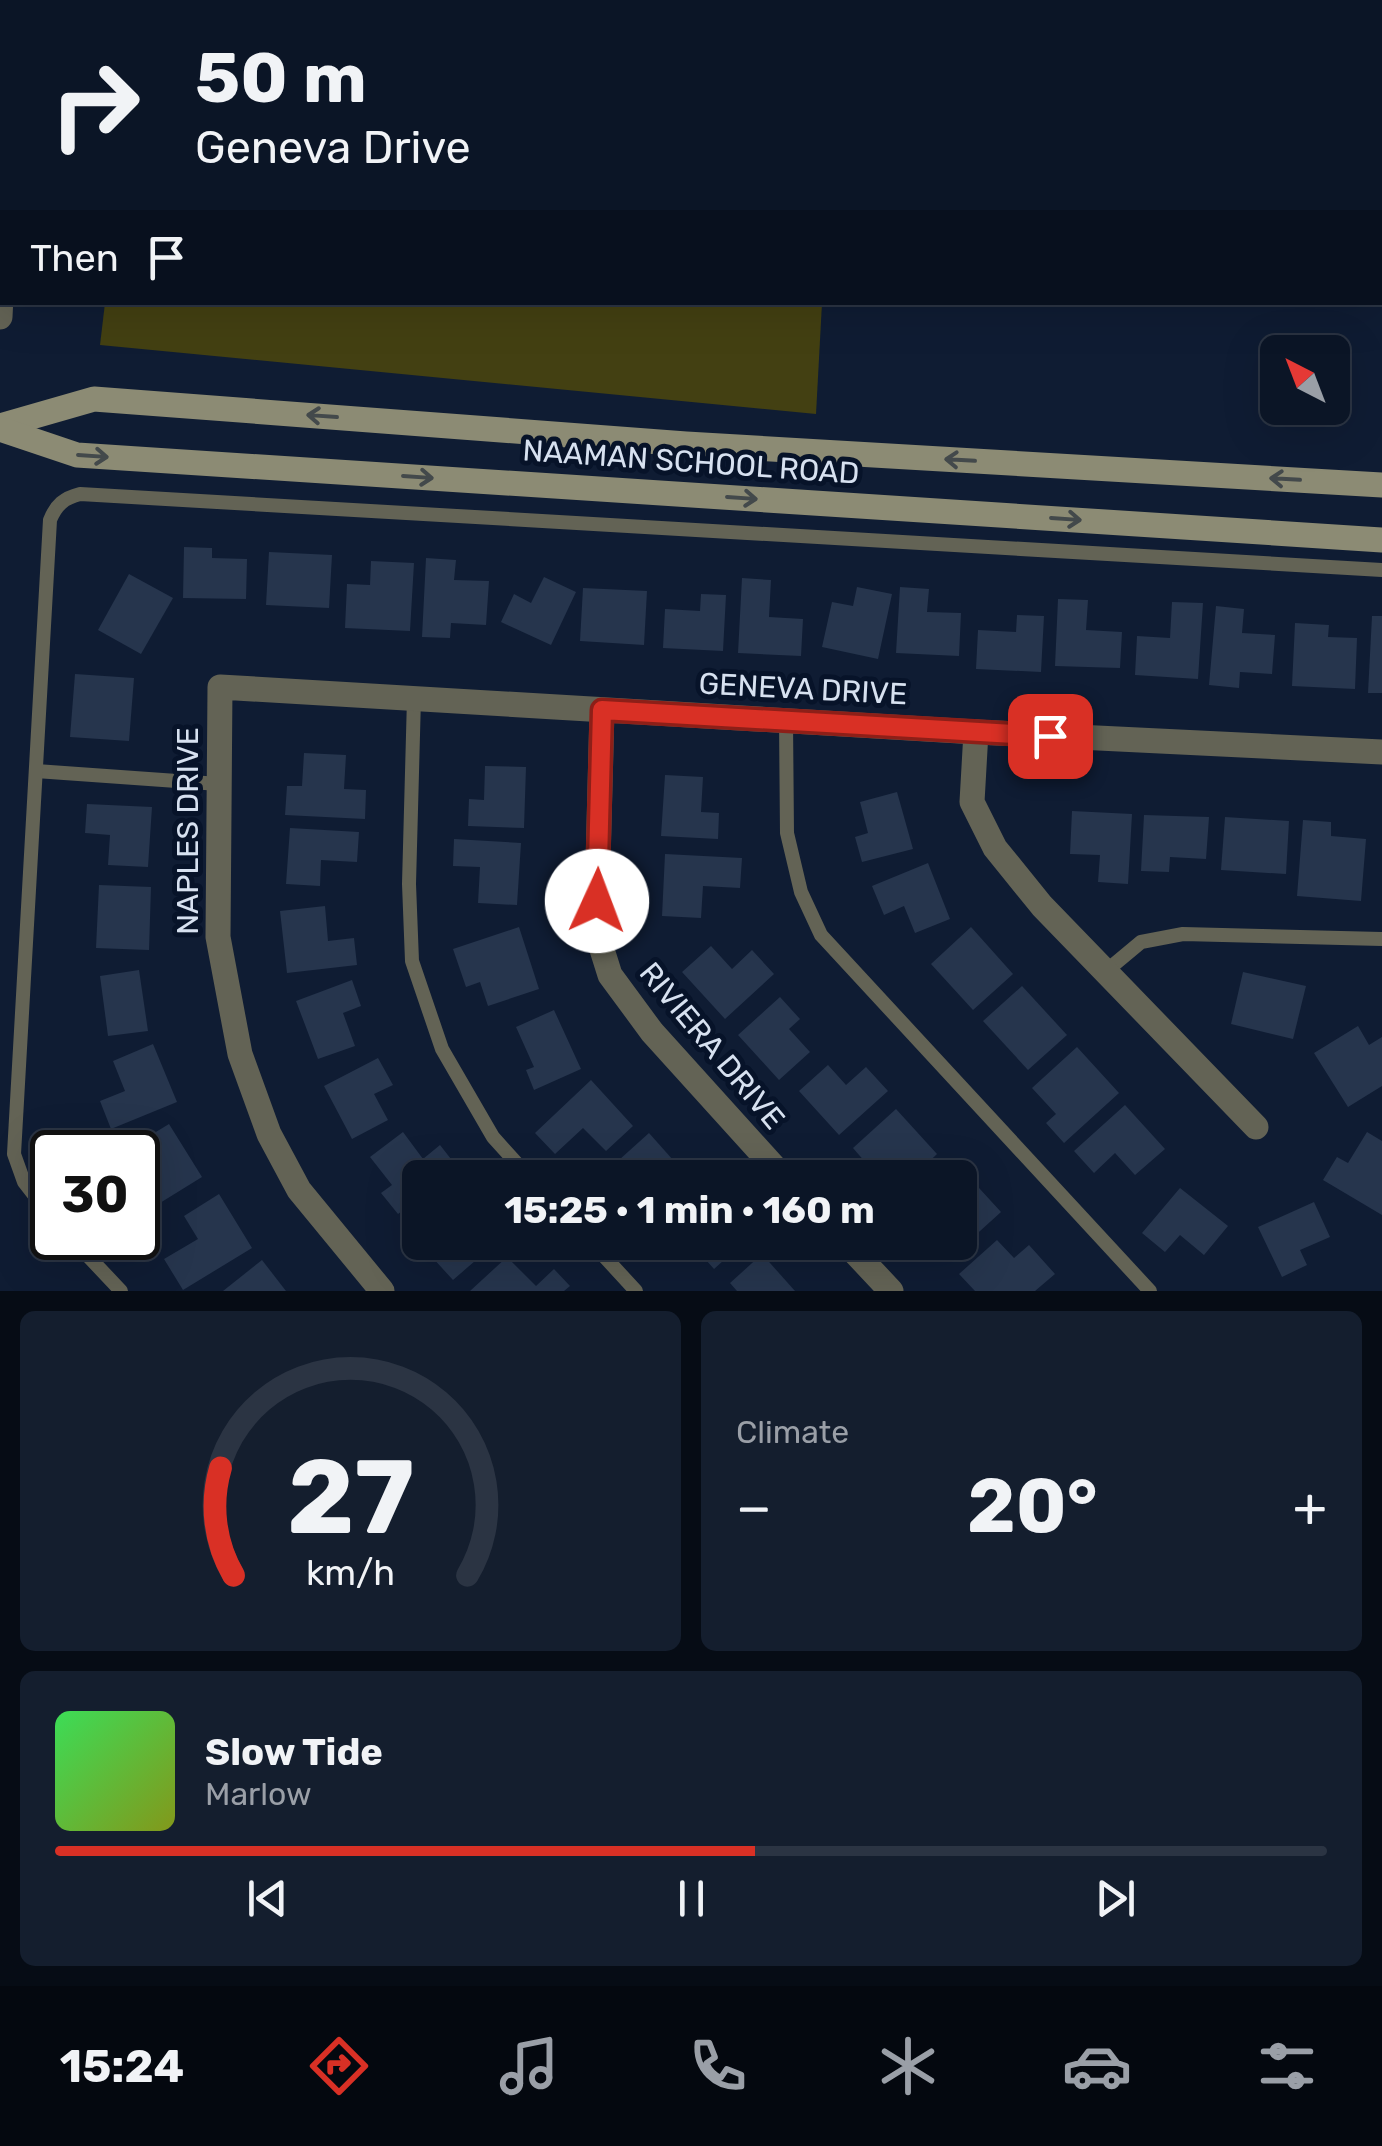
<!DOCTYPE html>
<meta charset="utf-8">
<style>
:root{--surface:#0b1526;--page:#141e2e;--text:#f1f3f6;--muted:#9a9fa7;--line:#2b3443;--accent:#d93025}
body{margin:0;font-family:Rubik,sans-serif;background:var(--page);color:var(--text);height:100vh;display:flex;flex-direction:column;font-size:38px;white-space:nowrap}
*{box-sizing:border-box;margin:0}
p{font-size:32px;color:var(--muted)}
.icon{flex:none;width:55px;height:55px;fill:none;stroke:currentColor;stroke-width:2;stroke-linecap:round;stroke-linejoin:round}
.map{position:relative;height:1291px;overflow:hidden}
.details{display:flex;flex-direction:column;gap:20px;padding:20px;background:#060c15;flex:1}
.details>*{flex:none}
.banner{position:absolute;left:0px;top:0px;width:1382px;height:305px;box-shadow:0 10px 40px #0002,0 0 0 2px var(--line);background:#0b1526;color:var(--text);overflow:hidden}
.needle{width:65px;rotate:318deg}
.buttons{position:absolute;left:1260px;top:335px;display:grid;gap:20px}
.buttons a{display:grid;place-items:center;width:90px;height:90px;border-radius:15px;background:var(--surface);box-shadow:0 10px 40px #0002,0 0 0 2px var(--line);font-size:50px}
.speed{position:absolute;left:30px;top:1130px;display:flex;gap:20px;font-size:50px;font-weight:700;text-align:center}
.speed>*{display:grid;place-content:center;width:130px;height:130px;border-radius:50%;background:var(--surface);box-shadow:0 10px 40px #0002,0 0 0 2px var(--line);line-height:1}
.speed .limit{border:5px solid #111;border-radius:15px;background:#fff;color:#111}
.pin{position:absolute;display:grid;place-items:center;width:85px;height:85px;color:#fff;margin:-42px;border-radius:20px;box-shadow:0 5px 15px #0006}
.me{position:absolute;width:110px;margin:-55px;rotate:2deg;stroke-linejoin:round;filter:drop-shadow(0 0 8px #0008)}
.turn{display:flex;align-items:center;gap:35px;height:210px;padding:0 30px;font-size:45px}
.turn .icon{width:130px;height:130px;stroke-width:2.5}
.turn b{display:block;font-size:70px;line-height:85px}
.then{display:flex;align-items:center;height:95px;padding:0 30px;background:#0003;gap:20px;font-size:38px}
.big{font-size:75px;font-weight:700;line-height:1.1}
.details .card{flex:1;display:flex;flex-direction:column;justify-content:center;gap:15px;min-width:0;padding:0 35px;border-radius:15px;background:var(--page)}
.details .dial{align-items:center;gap:0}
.dial svg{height:260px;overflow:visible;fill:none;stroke:var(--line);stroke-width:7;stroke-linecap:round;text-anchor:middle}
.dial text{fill:var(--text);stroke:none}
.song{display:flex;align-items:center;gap:30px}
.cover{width:120px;height:120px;border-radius:15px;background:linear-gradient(135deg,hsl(130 70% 55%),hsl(70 70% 35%))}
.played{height:10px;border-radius:5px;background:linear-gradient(90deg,var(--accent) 55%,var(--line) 55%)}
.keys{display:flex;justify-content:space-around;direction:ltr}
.heat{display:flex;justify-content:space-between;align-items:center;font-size:55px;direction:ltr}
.details .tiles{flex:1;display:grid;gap:20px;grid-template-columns:1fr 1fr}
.card:last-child{grid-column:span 2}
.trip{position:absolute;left:402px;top:1160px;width:575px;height:100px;border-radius:15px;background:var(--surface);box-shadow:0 10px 40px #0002,0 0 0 2px var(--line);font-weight:700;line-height:100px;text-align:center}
.tab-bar{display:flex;height:160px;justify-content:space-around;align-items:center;background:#04080f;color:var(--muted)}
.tab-bar .icon{width:70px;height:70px}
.tab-bar .active{color:var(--accent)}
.tab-bar b{font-size:45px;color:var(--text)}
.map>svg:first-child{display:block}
</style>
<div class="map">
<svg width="1382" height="1291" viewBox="0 0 1382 1291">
<rect width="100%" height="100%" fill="#0f1c33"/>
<g fill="#434012">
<path d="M274,0H839V2H272Z"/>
<path d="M105,303H822L816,414L100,345Z"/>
</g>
<g fill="#26354d">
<path d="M184,547L212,548V558L247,559L246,599L183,598Z"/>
<path d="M269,552L332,555L329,608L266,605Z"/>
<path d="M426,558L456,560L454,580L489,581L486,625L451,623L450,638L422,637Z"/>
<path d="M371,561L414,563L410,631L345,628L347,584L370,585Z"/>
<path d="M129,574L173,598L141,654L98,630Z"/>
<path d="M544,577L576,592L551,645L501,622L514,594L531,603Z"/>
<path d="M742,578L771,580L769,617L803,619L801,656L738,653Z"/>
<path d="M857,587L892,594L878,659L822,647L832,602L853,606Z"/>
<path d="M900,587L929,589L927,612L961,613L959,656L896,653Z"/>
<path d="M583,588L647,591L644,645L580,641Z"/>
<path d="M701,594L726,595L723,651L663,648L665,609L700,611Z"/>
<path d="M1058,599L1088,600L1086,630L1122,632L1120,668L1055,666Z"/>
<path d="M1172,602L1203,603L1198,679L1135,675L1137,636L1170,638Z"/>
<path d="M1216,606L1244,609L1242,633L1275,635L1272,674L1240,672L1239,688L1209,685Z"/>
<path d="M1017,615L1044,616L1041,672L976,669L978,630L1016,632Z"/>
<path d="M1372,616H1382V693H1368Z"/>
<path d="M1295,623L1329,625L1328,637L1357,638L1355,689L1292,686Z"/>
<path d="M75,674L134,678L129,741L70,737Z"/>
<path d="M304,753L346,755L344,789L366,790L365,819L285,815L287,786H302Z"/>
<path d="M485,766L526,767L524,828L468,826L469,799L484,800Z"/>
<path d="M665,775L703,777L701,812L719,813L718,839L661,836Z"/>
<path d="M897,792L913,849L862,862L855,837L868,833L860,802Z"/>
<path d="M87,804L152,807L148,867L108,865L110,835L85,833Z"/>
<path d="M1072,811L1132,814L1128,884L1098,882L1100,855L1070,854Z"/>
<path d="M1144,815L1209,817L1206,859L1170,857L1169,872L1141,871Z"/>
<path d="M1225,817L1289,821L1286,874L1221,870Z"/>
<path d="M1303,820L1331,822V836L1366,839L1361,901L1297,896Z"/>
<path d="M290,828L359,832L357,862L321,860L320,886L286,884Z"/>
<path d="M454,839L521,843L517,905L478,903L480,867L453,866Z"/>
<path d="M665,854L742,858L740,888L703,886L701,918L662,916Z"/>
<path d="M928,863L950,919L915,933L904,906L884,915L872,886Z"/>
<path d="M99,885L151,887L149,950L96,948Z"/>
<path d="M325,906L328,941L354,938L357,965L287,973L280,911Z"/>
<path d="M519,927L539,989L488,1006L480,982L466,987L453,949Z"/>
<path d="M971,927L1013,974L973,1010L931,964Z"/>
<path d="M711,946L732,969L752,950L774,974L725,1019L682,972Z"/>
<path d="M139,970L148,1031L108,1036L100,976Z"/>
<path d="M1243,972L1306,986L1293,1039L1231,1024Z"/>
<path d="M352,980L361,1006L343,1013L355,1046L318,1059L296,1001Z"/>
<path d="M1022,986L1067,1035L1028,1070L983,1021Z"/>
<path d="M780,997L800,1019L789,1029L810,1052L779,1080L738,1035Z"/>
<path d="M554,1010L581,1069L534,1090L526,1070L534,1067L516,1027Z"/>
<path d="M1358,1026L1369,1045L1382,1037V1086L1348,1107L1314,1053Z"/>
<path d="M153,1044L177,1102L111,1129L100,1101L125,1091L113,1061Z"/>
<path d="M1077,1047L1119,1093L1064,1143L1046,1123L1056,1114L1032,1088Z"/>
<path d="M378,1058L393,1085L374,1094L388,1120L352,1139L324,1086Z"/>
<path d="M828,1065L846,1085L866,1067L888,1091L839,1135L799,1091Z"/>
<path d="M591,1080L633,1126L606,1151L583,1128L555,1154L535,1133Z"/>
<path d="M1125,1105L1165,1149L1135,1175L1115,1153L1094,1173L1074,1151Z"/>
<path d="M896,1109L937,1154L912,1178H879L853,1148Z"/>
<path d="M169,1124L202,1177L147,1211L138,1195V1152H123Z"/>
<path d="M403,1132L423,1159L440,1145L458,1168L446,1178H420V1197L398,1214L381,1193L392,1185L370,1157Z"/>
<path d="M1367,1132L1382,1141V1215L1323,1180L1337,1157L1348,1163Z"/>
<path d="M649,1133L689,1178H617L609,1169Z"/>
<path d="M958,1165L1001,1212L948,1260L932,1242H960V1178H945Z"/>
<path d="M1180,1188L1228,1226L1204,1255L1180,1235L1165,1252L1142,1233Z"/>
<path d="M219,1194L252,1248L183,1290L164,1259L198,1239L184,1216Z"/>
<path d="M1314,1202L1330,1237L1300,1250L1307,1265L1282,1277L1258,1227Z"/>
<path d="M420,1225V1242H472L483,1254L453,1280L410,1233Z"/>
<path d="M997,1240L1014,1258L1029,1245L1055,1274L1035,1291H975L959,1274Z"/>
<path d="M655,1242H744L714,1269L691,1243L671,1260Z"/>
<path d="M762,1254L795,1291H737L730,1283Z"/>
<path d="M507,1257L536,1286L554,1269L570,1286L564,1291H470Z"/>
<path d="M262,1260L286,1291H223Z"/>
</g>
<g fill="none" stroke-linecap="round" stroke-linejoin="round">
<g stroke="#636355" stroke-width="14">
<path d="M414,698L409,884L412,961L442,1049L493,1137L530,1178"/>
<path d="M786,721L787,833L801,892L821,935L1150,1291"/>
<path d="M36,771L219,784"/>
<path d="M1105,972L1141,942L1183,934L1382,939"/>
<path d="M52,1218L24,1182L14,1154L50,520C56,505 64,498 80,494L1382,570"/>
<path d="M71,1238L121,1291"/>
<path d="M591,1242L636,1291"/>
</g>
<g stroke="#636355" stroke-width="25">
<path d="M602,710L597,901L599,940L610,975L652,1032L784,1178"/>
<path d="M976,732L972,802L995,848L1042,906L1256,1127"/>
<path d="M845,1242L891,1291"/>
<path d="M382,1291L299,1190L269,1134L240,1054L218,937L220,687L976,732L1382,752"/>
</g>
<g stroke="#636355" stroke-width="25">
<path d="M117,2L119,0"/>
<path d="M0,317L2,276"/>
</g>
<g stroke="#8c8b74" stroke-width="25">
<path d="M0,426L94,399L686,444L1382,485"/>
<path d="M0,429L77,455L1382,540"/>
</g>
</g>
<defs><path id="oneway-shaft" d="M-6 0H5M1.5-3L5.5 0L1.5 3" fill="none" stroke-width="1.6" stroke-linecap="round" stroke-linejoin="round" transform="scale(2.5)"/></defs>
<g stroke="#43494b">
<use href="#oneway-shaft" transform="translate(322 416) rotate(-176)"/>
<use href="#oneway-shaft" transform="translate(93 456) rotate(4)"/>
<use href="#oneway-shaft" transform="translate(960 460) rotate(-177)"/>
<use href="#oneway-shaft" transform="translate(418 477) rotate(4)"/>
<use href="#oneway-shaft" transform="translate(1285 479) rotate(-177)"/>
<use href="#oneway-shaft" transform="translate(742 498) rotate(4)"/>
<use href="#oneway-shaft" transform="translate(1066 519) rotate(4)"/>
</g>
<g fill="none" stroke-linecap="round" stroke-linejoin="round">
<g stroke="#8d1f18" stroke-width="25">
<path id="route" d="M597,901L602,710L1050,736"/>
</g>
<use href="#route" stroke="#d93025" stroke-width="18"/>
</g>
<g text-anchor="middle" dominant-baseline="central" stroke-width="10" stroke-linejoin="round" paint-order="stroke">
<g font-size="30" fill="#d7e1f0" stroke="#071329">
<text transform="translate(691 462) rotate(4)">NAAMAN SCHOOL ROAD</text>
<text transform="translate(803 689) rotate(3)">GENEVA DRIVE</text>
<text transform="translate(188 831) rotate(-90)">NAPLES DRIVE</text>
<text transform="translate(712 1046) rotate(50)">RIVIERA DRIVE</text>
</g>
</g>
</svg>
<div class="buttons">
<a><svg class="needle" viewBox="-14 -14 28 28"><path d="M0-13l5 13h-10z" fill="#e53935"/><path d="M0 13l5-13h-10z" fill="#9a9fa7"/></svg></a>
</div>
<div class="speed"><div class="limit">30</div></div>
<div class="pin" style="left:1050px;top:736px;background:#d93025"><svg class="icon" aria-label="arrive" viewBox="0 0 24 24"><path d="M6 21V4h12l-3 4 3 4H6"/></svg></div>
<svg class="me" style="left:597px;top:901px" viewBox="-20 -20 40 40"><circle r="19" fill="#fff"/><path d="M0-13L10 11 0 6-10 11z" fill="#d93025"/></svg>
<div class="trip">15:25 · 1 min · 160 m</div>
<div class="banner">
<div class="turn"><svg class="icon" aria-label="right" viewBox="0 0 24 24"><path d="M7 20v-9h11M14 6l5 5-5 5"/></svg><div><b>50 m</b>Geneva Drive</div></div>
<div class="then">Then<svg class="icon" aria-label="arrive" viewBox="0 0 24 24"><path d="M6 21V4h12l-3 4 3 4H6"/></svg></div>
</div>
</div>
<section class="details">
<div class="tiles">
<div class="card dial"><svg viewBox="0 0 100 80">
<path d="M14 69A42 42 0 1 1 86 69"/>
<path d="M14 69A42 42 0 0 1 10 36" stroke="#d93025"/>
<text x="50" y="56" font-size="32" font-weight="700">27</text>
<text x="50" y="72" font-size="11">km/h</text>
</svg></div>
<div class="card"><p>Climate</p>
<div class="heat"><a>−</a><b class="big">20°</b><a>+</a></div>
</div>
<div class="card">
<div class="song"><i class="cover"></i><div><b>Slow Tide</b><p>Marlow</p></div></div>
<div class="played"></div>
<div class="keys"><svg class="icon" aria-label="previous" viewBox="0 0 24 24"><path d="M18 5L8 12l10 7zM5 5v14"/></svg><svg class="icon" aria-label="pause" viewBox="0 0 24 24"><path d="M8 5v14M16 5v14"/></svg><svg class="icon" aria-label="next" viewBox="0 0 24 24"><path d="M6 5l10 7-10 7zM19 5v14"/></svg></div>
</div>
</div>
</section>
<nav class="tab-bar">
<b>15:24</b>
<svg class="icon active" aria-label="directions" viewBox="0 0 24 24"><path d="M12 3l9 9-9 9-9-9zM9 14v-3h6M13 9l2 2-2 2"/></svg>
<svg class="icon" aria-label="music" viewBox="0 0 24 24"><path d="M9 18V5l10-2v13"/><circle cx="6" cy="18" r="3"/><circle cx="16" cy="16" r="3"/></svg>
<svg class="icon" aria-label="phone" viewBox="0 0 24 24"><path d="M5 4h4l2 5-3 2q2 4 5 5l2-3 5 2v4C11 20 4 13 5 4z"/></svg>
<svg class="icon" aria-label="climate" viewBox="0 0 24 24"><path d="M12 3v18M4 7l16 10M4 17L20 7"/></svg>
<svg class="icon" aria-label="car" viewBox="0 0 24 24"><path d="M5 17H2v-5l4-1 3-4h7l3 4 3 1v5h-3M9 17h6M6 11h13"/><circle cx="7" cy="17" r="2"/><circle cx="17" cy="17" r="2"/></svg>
<svg class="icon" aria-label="filters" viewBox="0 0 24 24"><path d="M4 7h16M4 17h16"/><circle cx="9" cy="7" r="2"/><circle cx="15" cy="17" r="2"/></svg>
</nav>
